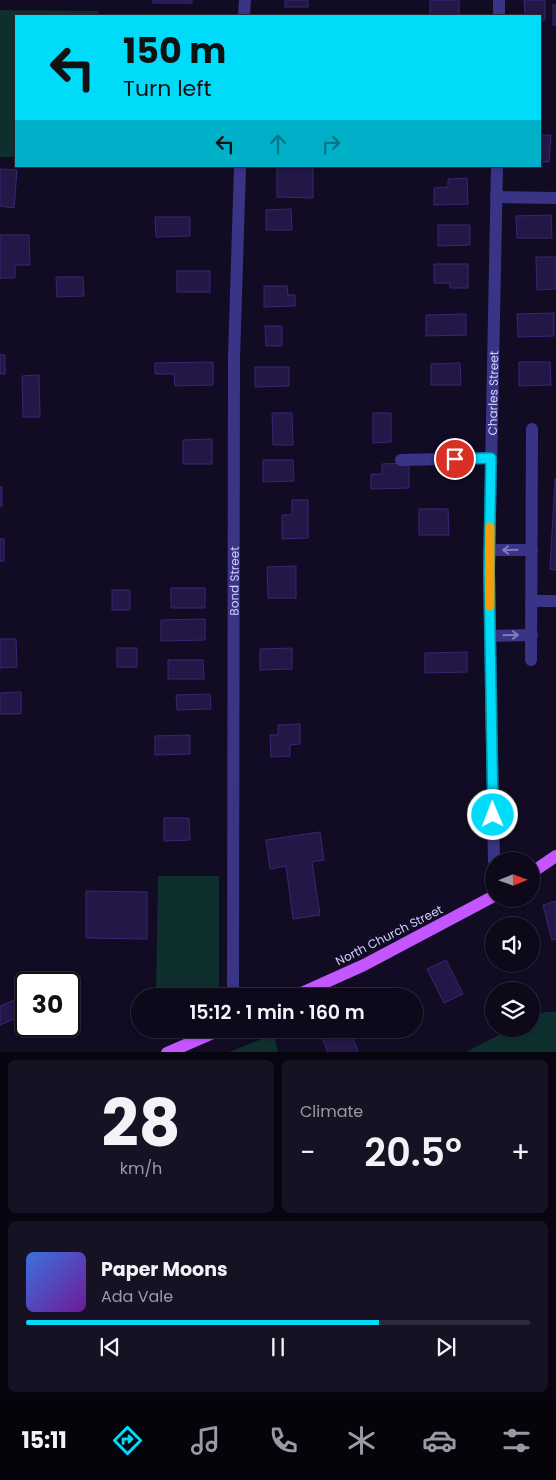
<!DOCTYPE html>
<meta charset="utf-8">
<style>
:root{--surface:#0d091b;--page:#161224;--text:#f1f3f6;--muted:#9a9aa3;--line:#2d2a3a;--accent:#00dbfa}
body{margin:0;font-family:Poppins,sans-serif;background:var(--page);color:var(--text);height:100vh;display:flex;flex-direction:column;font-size:19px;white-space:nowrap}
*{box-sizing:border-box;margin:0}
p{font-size:16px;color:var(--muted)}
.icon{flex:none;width:28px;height:28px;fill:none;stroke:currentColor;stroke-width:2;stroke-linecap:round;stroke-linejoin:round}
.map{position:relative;height:1052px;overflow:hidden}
.details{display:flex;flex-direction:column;gap:8px;padding:8px;background:#07050f;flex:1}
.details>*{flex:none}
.hud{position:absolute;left:15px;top:15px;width:526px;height:152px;border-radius:0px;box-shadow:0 1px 4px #0004,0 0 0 1px var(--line);background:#00dbfa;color:#111;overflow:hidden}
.needle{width:32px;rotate:89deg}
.buttons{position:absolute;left:485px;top:852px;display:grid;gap:10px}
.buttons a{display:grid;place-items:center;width:55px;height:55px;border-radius:50%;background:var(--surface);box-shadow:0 1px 4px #0004,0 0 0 1px var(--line);font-size:25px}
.speed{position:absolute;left:15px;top:972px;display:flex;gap:10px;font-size:25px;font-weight:700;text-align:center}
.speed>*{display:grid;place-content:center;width:65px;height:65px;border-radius:50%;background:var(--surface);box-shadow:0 1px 4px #0004,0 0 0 1px var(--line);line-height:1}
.speed .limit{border:2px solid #111;border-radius:8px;background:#fff;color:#111}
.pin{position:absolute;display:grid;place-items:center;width:42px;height:42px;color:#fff;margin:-21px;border:2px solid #fff;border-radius:50%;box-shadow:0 1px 5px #0007}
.me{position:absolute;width:55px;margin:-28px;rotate:359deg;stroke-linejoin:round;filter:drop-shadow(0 0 4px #0008)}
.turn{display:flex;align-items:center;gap:18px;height:105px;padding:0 25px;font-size:22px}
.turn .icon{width:65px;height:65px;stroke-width:2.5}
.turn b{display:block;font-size:35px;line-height:42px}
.lanes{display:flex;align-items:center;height:48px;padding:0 25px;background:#0003;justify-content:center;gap:25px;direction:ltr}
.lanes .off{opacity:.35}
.big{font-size:38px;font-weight:600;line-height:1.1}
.details .widget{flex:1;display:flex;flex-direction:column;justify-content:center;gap:8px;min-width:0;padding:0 18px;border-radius:8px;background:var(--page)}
.details .dial{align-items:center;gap:0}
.dial b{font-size:65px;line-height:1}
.song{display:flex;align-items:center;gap:15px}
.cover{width:60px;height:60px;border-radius:8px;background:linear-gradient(135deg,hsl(220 70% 55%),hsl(280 70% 35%))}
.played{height:5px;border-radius:2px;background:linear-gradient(90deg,var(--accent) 70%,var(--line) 70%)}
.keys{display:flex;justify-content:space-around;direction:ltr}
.heat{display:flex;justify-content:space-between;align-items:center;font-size:28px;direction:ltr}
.details .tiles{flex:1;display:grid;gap:8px;grid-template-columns:1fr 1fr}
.widget:last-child{grid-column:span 2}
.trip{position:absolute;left:131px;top:988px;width:292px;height:50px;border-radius:25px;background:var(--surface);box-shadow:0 1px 4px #0004,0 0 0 1px var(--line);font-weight:600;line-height:50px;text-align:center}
.dock{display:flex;height:80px;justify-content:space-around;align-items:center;background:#05040b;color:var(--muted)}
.dock .icon{width:35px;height:35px}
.dock .current{color:var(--accent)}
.dock b{font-size:22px;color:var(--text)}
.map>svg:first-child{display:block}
</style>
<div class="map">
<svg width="556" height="1053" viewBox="0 0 556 1053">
<rect width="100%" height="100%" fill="#110c24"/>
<g fill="#0f2e2e">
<path d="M0,10L98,11V16H16V157H0Z"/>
<path d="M158,876H219V996H156Z"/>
<path d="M544,1012H556V1052H466L511,1029H531V1018Z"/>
<path d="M274,1034L278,1052H229Z"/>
</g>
<g fill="#221746" stroke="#382774">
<rect x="153" y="0" width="39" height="3"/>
<rect x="285" y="0" width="23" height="7"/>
<rect x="430" y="0" width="29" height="16"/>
<path d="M524,0H545V20H540V16H525Z"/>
<rect x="553" y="5" width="3" height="20"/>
<path d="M540,135H551L549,162H540Z"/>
<path d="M277,166L313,167V198L277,197Z"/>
<path d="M0,169L17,170L14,208L0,206Z"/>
<path d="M467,178L468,204L434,205V188L448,187V179Z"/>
<path d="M291,209L292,230H266V210Z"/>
<path d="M551,215L552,238H517L516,216Z"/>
<path d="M155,217H190V236L156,237Z"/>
<path d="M438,225H470V245L438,246Z"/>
<path d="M0,235H29L30,265H15V278H0Z"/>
<path d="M536,257H556V289L537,290Z"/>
<path d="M434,264H468V288H450V283H434Z"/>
<rect x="177" y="271" width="33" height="21"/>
<path d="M56,277H83L84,296L57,297Z"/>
<path d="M264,286H287L288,295H295V306L264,307Z"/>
<path d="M554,313V336L518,337L517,314Z"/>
<path d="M466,314V335L426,336V315Z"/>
<path d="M265,326H282V346H266Z"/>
<rect x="0" y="355" width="5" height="19"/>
<path d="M213,362V385L175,386L174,374H155V363Z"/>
<path d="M519,362H550L551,385L519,386Z"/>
<path d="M460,363L461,385H431V364Z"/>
<path d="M255,367H289V386L255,387Z"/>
<path d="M39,375L40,417H23L22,376Z"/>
<path d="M272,413H292L293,445H273Z"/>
<path d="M373,413H391V442L373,443Z"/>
<path d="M212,439V464H183V440Z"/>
<path d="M263,460H293L294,481L263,482Z"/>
<path d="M409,463V488L371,489V474H382V464Z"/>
<path d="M555,479H556V570L550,569Z"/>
<rect x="0" y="487" width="2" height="19"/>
<path d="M292,500H308V538L282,539V515H292Z"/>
<path d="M419,509H448L449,535H419Z"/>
<rect x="0" y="539" width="4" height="22"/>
<path d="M296,566V598H268L267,567Z"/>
<rect x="171" y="588" width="34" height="20"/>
<rect x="112" y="590" width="18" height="20"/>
<path d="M205,619V640L161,641V620Z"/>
<path d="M0,639H16L17,667L0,668Z"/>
<rect x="117" y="648" width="20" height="19"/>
<path d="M292,648V669L260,670V649Z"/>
<path d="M467,652V672L425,673V653Z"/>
<path d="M168,660H203L204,679H168Z"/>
<path d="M21,692V714H0V693Z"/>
<path d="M210,694L211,709L177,710L176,695Z"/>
<path d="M300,724V744L290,745V756L271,757L270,735H278V725Z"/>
<path d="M190,735V754L155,755V736Z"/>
<path d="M164,818H189L190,840L164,841Z"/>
<path d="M320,832L324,860L312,862L320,915L293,919L286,866L270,869L266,840Z"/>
<path d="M86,891L147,892V939L86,938Z"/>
<path d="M556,901V939L552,940L543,905Z"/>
<path d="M446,960L463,994L444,1003L427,969Z"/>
<path d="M510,964H526L511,968Z"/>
<path d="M26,995V1014L0,1025V1006Z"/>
<path d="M319,1029H349L358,1051L353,1053H328Z"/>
</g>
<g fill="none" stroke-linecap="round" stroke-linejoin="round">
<g stroke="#393486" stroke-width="12">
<path d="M244,16L245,0"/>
<path d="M499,16V0"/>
<path d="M496,197L556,198"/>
<path d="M401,460L491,458"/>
<path d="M489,550H532"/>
<path d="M531,601H556"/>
<path d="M490,636L532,635"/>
<path d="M531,660L532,429"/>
<path id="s1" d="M494,861L489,571L497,166"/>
<path id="s2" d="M233,996L234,358L240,166"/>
</g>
<g stroke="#c456ff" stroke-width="12">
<path d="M531,873L556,856"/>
<path d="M295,996L364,965L494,896"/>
<path d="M167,1053L222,1029"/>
</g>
</g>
<defs><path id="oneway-shaft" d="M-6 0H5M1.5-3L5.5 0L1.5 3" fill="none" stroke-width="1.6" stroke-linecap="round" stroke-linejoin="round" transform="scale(1.25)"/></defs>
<g stroke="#807abc">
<use href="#oneway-shaft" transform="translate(510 550) rotate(179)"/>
<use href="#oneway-shaft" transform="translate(511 635) rotate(-1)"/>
</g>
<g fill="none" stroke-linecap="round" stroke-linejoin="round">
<g stroke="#008ea2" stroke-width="12">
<path id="route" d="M455,459L491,458L489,571L493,815"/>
</g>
<use href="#route" stroke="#00dbfa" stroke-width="9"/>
<path stroke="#f59e0b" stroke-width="9" d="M490,606V527"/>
</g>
<g text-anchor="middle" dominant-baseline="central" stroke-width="4" stroke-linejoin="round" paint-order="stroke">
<g font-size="12" fill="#d6cfff" stroke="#110c24">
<text stroke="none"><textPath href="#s1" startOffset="468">Charles Street</textPath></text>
<text stroke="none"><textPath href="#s2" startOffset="415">Bond Street</textPath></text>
<text transform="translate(389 935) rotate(-27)">North Church Street</text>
</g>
</g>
</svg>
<div class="buttons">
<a><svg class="needle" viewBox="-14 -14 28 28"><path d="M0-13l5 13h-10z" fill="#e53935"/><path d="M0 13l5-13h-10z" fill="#9a9aa3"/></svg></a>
<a><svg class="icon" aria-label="sound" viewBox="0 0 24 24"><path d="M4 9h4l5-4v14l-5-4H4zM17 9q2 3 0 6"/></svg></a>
<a><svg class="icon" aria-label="layers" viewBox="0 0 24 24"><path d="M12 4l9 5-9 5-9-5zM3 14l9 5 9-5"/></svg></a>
</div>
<div class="speed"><div class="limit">30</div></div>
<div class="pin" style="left:455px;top:459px;background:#d93025"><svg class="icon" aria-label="arrive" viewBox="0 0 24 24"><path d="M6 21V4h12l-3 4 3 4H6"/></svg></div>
<svg class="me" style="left:493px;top:815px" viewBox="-20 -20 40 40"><circle r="17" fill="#00dbfa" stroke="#fff" stroke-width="3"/><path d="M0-11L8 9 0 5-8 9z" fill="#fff"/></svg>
<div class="trip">15:12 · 1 min · 160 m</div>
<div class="hud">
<div class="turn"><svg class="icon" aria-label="left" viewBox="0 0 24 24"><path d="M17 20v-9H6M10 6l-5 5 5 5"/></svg><div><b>150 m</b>Turn left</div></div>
<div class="lanes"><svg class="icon" aria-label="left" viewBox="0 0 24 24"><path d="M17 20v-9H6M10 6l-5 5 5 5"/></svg><svg class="icon off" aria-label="ahead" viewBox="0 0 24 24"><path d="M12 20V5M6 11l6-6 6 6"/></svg><svg class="icon off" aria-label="right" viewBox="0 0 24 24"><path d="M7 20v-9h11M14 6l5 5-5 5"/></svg></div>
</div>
</div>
<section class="details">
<div class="tiles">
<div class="widget dial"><b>28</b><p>km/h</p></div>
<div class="widget"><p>Climate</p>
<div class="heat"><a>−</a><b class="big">20.5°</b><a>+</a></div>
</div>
<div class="widget">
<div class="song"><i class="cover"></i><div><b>Paper Moons</b><p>Ada Vale</p></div></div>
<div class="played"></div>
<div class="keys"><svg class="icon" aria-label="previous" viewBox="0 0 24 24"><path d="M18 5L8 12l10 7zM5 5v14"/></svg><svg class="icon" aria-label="pause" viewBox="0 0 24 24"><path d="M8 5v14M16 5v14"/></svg><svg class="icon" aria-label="next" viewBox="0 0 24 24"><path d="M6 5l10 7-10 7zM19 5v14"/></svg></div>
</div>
</div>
</section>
<nav class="dock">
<b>15:11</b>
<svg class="icon current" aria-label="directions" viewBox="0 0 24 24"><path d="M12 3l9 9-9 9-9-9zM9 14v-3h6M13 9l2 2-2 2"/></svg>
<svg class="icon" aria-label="music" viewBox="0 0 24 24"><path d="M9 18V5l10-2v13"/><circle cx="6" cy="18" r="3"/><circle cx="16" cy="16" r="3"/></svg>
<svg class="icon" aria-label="phone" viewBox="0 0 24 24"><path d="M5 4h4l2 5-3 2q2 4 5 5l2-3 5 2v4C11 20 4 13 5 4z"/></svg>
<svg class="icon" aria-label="climate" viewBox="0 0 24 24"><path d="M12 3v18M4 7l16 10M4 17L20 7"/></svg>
<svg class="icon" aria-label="car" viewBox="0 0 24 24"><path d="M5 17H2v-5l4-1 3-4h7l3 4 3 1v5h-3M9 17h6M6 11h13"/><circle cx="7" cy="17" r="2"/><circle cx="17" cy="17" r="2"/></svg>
<svg class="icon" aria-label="filters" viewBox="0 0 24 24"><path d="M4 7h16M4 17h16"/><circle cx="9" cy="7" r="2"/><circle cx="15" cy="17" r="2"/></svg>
</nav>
